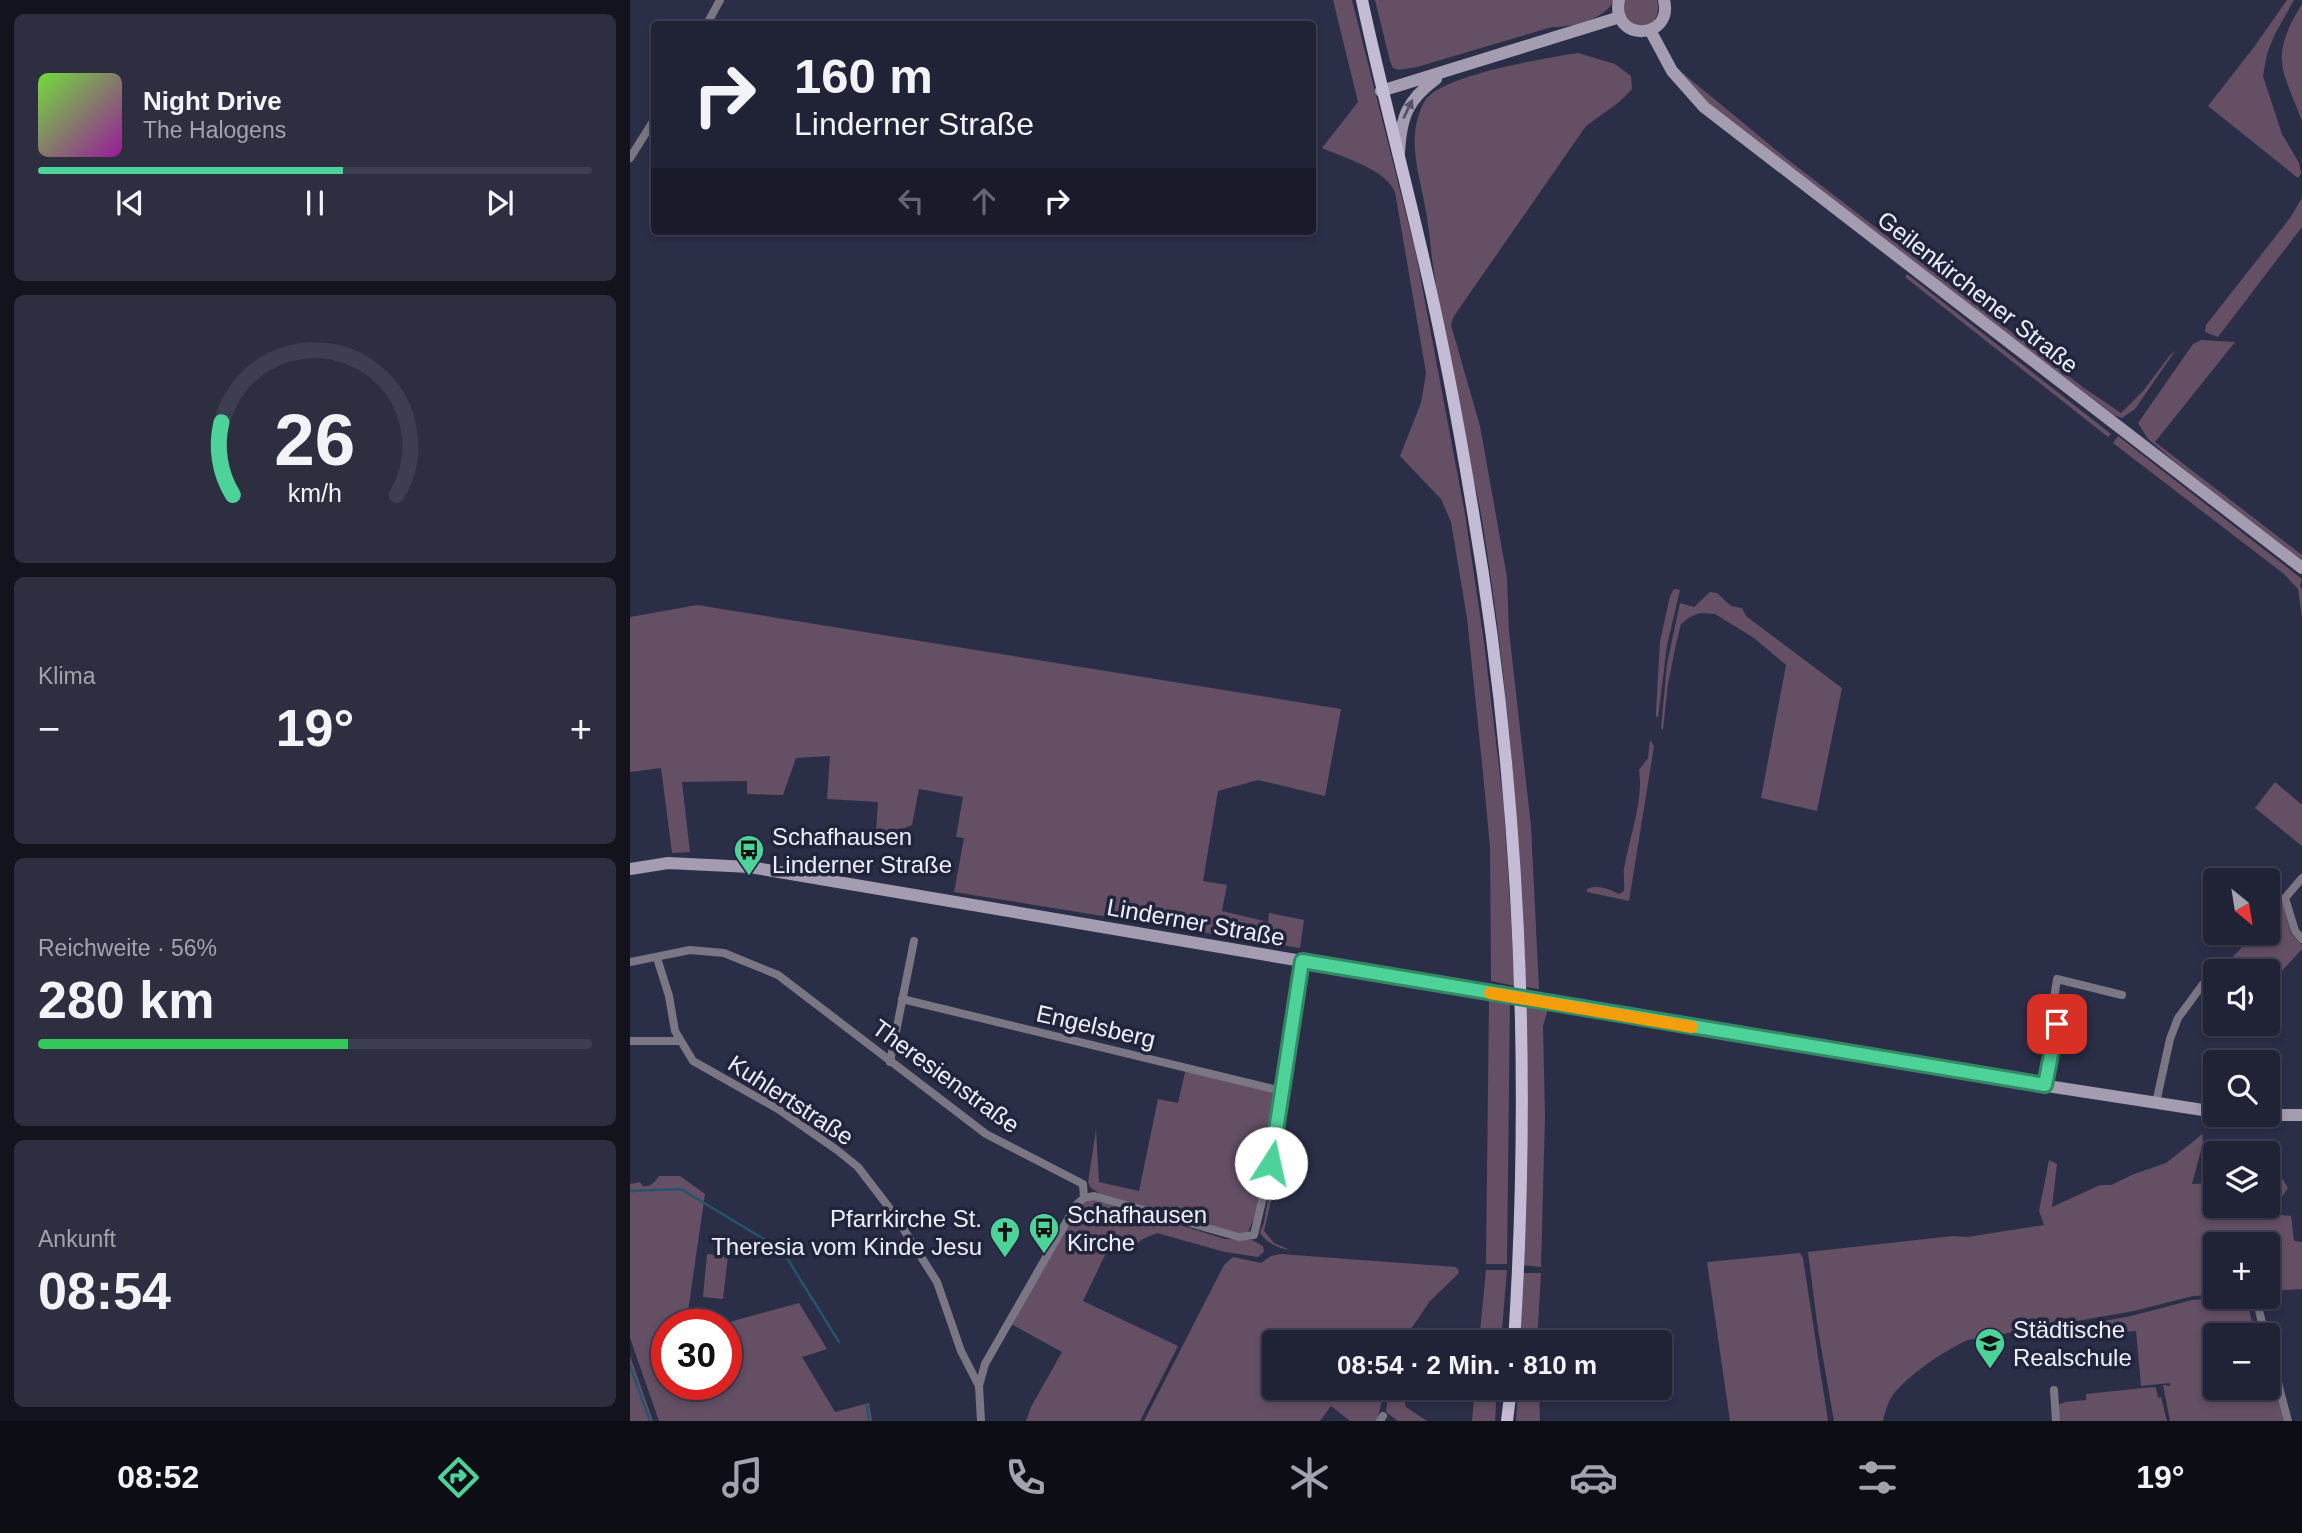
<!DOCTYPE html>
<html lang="de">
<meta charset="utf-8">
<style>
:root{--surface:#202235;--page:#2d2f41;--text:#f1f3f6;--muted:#a2a4ad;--line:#3d3f50;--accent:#4dd39a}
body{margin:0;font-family:Helvetica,sans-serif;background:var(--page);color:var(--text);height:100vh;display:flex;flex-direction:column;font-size:26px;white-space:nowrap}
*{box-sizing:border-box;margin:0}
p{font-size:23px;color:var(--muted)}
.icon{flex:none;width:38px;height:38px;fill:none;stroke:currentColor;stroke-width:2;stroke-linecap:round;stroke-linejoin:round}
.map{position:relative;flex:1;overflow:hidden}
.side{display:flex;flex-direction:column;gap:14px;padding:14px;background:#12131d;width:630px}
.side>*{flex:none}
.top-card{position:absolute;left:21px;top:21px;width:665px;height:214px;border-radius:7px;box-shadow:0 4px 10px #0003,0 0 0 2px var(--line);background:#202235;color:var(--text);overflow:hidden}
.needle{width:46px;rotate:150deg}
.fabs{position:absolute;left:1573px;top:868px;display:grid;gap:14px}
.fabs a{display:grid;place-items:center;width:77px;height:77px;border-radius:7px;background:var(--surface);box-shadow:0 4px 10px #0003,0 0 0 2px var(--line);font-size:35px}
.speed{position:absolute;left:21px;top:1309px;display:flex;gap:14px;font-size:35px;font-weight:700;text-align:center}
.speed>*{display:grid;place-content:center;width:91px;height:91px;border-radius:50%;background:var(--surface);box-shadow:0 4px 10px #0003,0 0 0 2px var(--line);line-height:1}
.speed .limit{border:10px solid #d22;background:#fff;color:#111}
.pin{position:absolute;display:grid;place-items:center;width:60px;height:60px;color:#fff;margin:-30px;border-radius:14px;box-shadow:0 4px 10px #0006}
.me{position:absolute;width:77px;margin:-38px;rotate:10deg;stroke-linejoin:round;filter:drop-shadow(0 0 5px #0008)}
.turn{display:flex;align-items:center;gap:24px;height:147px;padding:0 28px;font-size:32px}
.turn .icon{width:91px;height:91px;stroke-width:2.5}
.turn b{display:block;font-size:49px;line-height:60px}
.lanes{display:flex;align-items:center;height:66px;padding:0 28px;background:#0003;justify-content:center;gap:35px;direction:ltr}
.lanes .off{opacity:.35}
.big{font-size:52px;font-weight:700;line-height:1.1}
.side .tile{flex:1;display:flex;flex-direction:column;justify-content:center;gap:10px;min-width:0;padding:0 24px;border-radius:10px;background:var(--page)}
.side .dial{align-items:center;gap:0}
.dial svg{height:182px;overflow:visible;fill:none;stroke:var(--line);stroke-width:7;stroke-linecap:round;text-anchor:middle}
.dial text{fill:var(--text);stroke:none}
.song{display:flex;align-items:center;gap:21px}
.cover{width:84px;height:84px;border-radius:10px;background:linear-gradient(135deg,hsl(100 70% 55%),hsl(300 70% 35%))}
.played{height:7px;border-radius:4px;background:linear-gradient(90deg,var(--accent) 55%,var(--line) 55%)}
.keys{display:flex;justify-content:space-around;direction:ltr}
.heat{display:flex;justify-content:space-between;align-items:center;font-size:38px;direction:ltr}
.charge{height:10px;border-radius:5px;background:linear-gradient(90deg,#34c759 56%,var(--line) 0)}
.trip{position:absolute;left:632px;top:1330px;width:410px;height:70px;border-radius:7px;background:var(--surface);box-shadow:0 4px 10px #0003,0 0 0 2px var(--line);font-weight:700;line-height:70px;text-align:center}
.tabs{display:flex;height:112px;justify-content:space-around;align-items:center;background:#0d0e15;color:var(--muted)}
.tabs .icon{width:49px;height:49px}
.tabs .on{color:var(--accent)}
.tabs b{font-size:32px;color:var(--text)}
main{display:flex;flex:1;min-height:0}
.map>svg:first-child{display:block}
</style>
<main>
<section class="side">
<div class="tile">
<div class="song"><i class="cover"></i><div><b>Night Drive</b><p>The Halogens</p></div></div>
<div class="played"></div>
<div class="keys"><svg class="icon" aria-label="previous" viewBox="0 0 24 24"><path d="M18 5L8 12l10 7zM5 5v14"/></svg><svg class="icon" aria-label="pause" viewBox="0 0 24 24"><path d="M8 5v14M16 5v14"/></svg><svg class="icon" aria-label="next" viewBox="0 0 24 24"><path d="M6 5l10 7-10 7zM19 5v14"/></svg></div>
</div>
<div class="tile dial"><svg viewBox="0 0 100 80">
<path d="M14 69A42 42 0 1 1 86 69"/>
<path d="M14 69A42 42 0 0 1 9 37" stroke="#4dd39a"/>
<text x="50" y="56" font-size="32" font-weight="700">26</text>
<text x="50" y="72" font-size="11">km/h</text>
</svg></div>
<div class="tile"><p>Klima</p>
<div class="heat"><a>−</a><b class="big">19°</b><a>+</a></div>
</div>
<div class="tile"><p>Reichweite · 56%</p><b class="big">280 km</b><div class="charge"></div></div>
<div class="tile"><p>Ankunft</p><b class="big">08:54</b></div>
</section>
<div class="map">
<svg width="1672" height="1421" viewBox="0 0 1672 1421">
<rect width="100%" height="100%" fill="#2b2e47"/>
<g fill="#644f64">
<path d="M703,0H722L786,254L835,514L854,642L874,808L885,986L861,981L860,847L853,773L837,618L821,522L811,499L770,456L791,403L796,373L765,192C755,169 714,158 692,148L728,102Z"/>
<path d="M745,0H984C975,20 942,27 922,27L787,67L769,70L763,68L760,61Z"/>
<path d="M995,0H1027C1033,18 1016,36 1000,23C996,20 995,16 993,13Z"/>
<path d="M1657,0H1664L1644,36L1637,54L1633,76L1652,134L1669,163L1671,173L1668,178L1578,106L1624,47Z"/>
<path d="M1672,4V121C1652,68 1639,58 1672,4Z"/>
<path d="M948,53L985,64L1001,76L1002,89L988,103L956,126L824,316L821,325L850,426L877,577L879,631L901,826L909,989L894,987C891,831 877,675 852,520C848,494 840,468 834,442C822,382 811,320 802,259C800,239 798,220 794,201C787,166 777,136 794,102C808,75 917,58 948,53Z"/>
<path d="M1043,65L1157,159L1454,388L1491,413L1513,391L1541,354L1545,351L1505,409L1492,418L1484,415L1073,102Z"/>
<path d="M1672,198V227L1588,337L1575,332L1576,325L1660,218Z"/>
<path d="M1277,274L1481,434L1478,437L1275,277Z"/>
<path d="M1571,340L1605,342L1525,442L1672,555V562L1545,462L1518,439L1508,423L1563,344Z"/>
<path d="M1488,436L1672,579L1670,586L1672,589V617L1668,589L1654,574L1483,443Z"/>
<path d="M1044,589L1050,590L1037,645L1028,718L1026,716V712L1030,641L1040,596Z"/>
<path d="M1080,592L1087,593L1101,606L1112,608L1116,616L1212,688L1187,811L1131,798L1156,665L1124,638L1085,614L1070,613L1060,617L1051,624L1046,644L1038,684L1033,730L1031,728L1037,664L1050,603L1064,607Z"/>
<path d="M67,605L711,709L695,796L628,780L588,791L573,881L597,885L592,911L638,922L639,913L674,920L670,948L324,892L334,838L326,837L333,797L289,789L282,825L261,834L246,833L248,802L197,799L200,756L166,758L153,795L117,794V781L52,782L60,852L42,853L31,768L0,772V617Z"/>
<path d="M1020,740L1024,746L999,901L957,892V889C968,884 979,889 989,894L994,891C995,884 993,876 994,869C999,838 1014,801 1009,770L1018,758Z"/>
<path d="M1645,782L1672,805V846L1625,808Z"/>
<path d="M1653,903L1661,934L1672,945V949L1638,986V971H1589L1626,933H1638V920Z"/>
<path d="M676,966L880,999L877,1264H856L859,999L804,988L675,969Z"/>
<path d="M894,1001L1008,1023L918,1009L913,1026L915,1116L911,1267L892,1265Z"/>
<path d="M665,1038C658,1103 650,1168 634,1231L644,1243L660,1250C650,1249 634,1242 630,1232L634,1222Z"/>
<path d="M556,1068L650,1092L626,1214L618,1232L607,1233L470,1194L461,1188L458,1182L466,1130L469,1182L509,1191L528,1099L548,1103Z"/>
<path d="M1572,1131L1573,1143L1562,1184L1585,1183L1586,1206H1638V1180L1652,1178L1658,1188L1642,1211L1645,1218L1651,1215L1661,1216L1664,1241L1672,1242V1289L1638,1291V1244H1586L1585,1295L1563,1296L1504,1311L1338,1340C1315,1350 1283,1372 1266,1391C1259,1399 1255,1411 1253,1421H1204L1188,1330L1178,1252L1323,1236L1337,1237L1414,1225L1409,1211L1419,1160L1427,1164L1422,1207L1470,1185H1481L1504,1174L1536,1163L1564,1141L1572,1134Z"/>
<path d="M29,1176H50L75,1194L56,1325H37V1384H96V1325H88L169,1303L197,1349L172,1357L205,1412L239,1403L242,1421H29L0,1338V1184L10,1182L13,1186C21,1187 25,1182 29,1176Z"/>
<path d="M465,1199L595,1239L622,1240L633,1246L634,1252L628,1257L595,1252L527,1233L513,1239L505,1245L504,1249L477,1251L453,1301L548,1346L510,1421H396L401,1407L432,1352L381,1324L443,1212L454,1203Z"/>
<path d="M1170,1253L1173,1258L1198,1421H1100L1077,1262Z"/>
<path d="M77,1254L98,1256L93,1299L73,1297Z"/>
<path d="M651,1254L826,1267L829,1271L828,1274L800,1301L772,1342H644V1388H755L747,1421H720L701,1406L690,1421H514L594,1265L603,1257L631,1263L641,1256Z"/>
<path d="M856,1270H877L871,1342H849Z"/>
<path d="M893,1273H911L907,1342H890Z"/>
<path d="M1606,1297L1616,1298L1622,1321H1629L1632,1335H1586V1388H1638V1359L1654,1421H1540L1533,1385L1540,1386V1383L1511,1386L1506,1331L1415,1338V1332L1501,1316L1562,1300Z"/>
<path d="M0,1356L23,1421H0Z"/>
<path d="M1523,1387L1526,1388L1528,1398L1531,1397L1537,1421H1429L1428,1405L1435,1402L1456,1400V1394Z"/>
<path d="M759,1388H772L776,1407L797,1421H768L756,1412Z"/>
<path d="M845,1388H867L865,1421H842Z"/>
<path d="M888,1388H909L910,1421H886Z"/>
</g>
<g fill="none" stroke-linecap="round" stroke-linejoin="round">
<g stroke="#23556d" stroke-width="2.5">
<path d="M0,1191L51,1189L152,1250L209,1342"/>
<path d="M0,1366L20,1421"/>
<path d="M237,1406L239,1421"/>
</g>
<g stroke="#7b7683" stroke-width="8">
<path d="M77,24L90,0"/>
<path d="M0,158L24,120"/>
<path d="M1672,878L1655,898L1665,931L1672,939"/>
<path d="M27,958L39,996L45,1031L63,1061L148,1109L207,1150L228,1167L264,1214L307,1282L331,1351L349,1386L351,1421"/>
<path d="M0,962L60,950L94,953L148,975L356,1134L453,1184L454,1198L446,1205L355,1364L349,1386"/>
<path d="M272,999L652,1091"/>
<path d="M0,1041H50"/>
<path d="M260,1062L284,941"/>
<path d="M1415,1085L1429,1012L1423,1005L1427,979L1492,995"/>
<path d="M1526,1103L1540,1039L1548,1018L1573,984"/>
<path d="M454,1198L464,1196L609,1237L624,1235L641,1163L672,961"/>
<path d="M1626,1298L1635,1335"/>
<path d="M1638,1345L1658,1421"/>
<path d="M1424,1390L1426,1421"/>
<path d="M750,1421L753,1416"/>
</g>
<g stroke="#a49db1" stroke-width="12">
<path d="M989,0C980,42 1044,41 1034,0"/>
<path d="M1020,30L1042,71L1074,107L1672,568"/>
<path d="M751,91L990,17"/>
<path d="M769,153C771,117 777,100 806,79"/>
<path d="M0,869L38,863L120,867L848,991"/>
<path d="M932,1005L1353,1076L1586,1112"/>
<path d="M1616,1115H1672"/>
</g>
<g stroke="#c4bbd5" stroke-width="12">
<path d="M732,0C751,89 775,177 795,265C813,343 828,421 841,500C889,777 902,1061 884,1342"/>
<path d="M877,1421L881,1388"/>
</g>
<path stroke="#a49db1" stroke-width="12" d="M848,991L932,1005"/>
</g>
<defs><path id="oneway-solid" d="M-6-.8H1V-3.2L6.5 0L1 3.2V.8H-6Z" transform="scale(1.75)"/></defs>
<use fill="#56546b" href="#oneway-solid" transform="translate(778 109) rotate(-64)"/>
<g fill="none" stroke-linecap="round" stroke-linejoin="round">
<g stroke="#328964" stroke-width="18">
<path id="route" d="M641,1163L672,961L1415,1085L1427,1024"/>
</g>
<use href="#route" stroke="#4dd39a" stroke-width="12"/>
<path stroke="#f59e0b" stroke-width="12" d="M860,993L1062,1027"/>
</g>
<defs>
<g id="bus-pin" transform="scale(1.575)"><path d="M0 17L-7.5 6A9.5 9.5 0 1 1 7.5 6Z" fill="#4dd39a" stroke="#22243c"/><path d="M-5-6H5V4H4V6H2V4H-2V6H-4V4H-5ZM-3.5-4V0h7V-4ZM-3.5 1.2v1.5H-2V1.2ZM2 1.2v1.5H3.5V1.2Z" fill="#111"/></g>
<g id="church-pin" transform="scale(1.575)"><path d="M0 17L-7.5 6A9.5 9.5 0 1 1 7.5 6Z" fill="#4dd39a" stroke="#22243c"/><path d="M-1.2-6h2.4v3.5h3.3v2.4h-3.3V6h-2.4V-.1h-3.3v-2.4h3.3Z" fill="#111"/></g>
<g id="school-pin" transform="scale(1.575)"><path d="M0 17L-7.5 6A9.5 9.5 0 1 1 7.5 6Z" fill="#4dd39a" stroke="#22243c"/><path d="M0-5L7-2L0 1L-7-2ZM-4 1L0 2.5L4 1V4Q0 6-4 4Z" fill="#111"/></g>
</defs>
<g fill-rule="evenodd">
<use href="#bus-pin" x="119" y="850"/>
<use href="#bus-pin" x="414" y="1228"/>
<use href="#church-pin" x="375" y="1232"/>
<use href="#school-pin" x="1360" y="1343"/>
</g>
<g text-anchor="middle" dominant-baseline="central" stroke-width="7" stroke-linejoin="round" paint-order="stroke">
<g font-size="24" fill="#edeffc" stroke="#22243c">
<text transform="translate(1348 292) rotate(38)">Geilenkirchener Straße</text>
<text transform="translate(566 922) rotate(10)">Linderner Straße</text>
<text transform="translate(466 1026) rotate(13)">Engelsberg</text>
<text transform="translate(316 1076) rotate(36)">Theresienstraße</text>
<text transform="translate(161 1100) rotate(33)">Kuhlertstraße</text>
</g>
<g font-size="24" fill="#edeffc" stroke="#22243c" text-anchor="start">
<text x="142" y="836">Schafhausen<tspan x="142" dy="28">Linderner Straße</tspan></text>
<text x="437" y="1214">Schafhausen<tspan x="437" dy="28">Kirche</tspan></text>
<text x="352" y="1218" text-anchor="end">Pfarrkirche St.<tspan x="352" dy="28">Theresia vom Kinde Jesu</tspan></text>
<text x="1383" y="1329">Städtische<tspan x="1383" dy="28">Realschule</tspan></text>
</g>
</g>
</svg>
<div class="fabs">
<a><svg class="needle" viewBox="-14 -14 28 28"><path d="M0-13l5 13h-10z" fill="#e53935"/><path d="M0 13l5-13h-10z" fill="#a2a4ad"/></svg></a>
<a><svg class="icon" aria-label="sound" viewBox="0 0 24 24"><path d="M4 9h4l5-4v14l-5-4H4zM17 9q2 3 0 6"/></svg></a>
<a><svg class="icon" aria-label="search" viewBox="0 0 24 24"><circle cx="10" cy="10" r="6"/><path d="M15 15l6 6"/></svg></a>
<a><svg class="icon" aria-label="layers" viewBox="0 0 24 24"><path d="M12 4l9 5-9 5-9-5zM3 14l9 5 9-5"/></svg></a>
<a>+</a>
<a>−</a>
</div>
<div class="speed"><div class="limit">30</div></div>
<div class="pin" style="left:1427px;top:1024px;background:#d93025"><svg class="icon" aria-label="arrive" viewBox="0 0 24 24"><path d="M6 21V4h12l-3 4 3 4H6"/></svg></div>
<svg class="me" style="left:641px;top:1163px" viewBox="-20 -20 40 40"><circle r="19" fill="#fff"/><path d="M0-13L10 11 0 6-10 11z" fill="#4dd39a"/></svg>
<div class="trip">08:54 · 2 Min. · 810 m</div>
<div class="top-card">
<div class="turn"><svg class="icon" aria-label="right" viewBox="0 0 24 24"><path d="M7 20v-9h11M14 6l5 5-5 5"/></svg><div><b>160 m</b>Linderner Straße</div></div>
<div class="lanes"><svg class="icon off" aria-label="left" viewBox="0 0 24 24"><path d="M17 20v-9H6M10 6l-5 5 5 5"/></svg><svg class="icon off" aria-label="ahead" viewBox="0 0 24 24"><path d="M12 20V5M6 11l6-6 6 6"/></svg><svg class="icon" aria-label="right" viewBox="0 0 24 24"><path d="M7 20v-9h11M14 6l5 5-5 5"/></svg></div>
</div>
</div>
</main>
<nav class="tabs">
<b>08:52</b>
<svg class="icon on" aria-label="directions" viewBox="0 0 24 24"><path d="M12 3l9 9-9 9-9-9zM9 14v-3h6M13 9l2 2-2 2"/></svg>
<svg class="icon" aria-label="music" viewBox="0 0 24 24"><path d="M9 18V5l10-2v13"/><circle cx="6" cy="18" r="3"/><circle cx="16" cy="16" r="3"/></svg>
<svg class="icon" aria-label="phone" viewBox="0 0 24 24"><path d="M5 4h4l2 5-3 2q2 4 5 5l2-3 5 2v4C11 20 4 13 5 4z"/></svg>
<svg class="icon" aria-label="climate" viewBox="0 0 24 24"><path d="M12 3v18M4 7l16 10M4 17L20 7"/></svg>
<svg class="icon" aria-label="car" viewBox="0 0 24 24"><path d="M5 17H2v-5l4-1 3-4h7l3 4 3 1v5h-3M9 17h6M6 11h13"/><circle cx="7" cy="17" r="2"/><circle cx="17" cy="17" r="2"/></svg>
<svg class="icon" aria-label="filters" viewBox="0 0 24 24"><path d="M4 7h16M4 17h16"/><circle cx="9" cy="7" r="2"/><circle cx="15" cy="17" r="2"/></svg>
<b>19°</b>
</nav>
